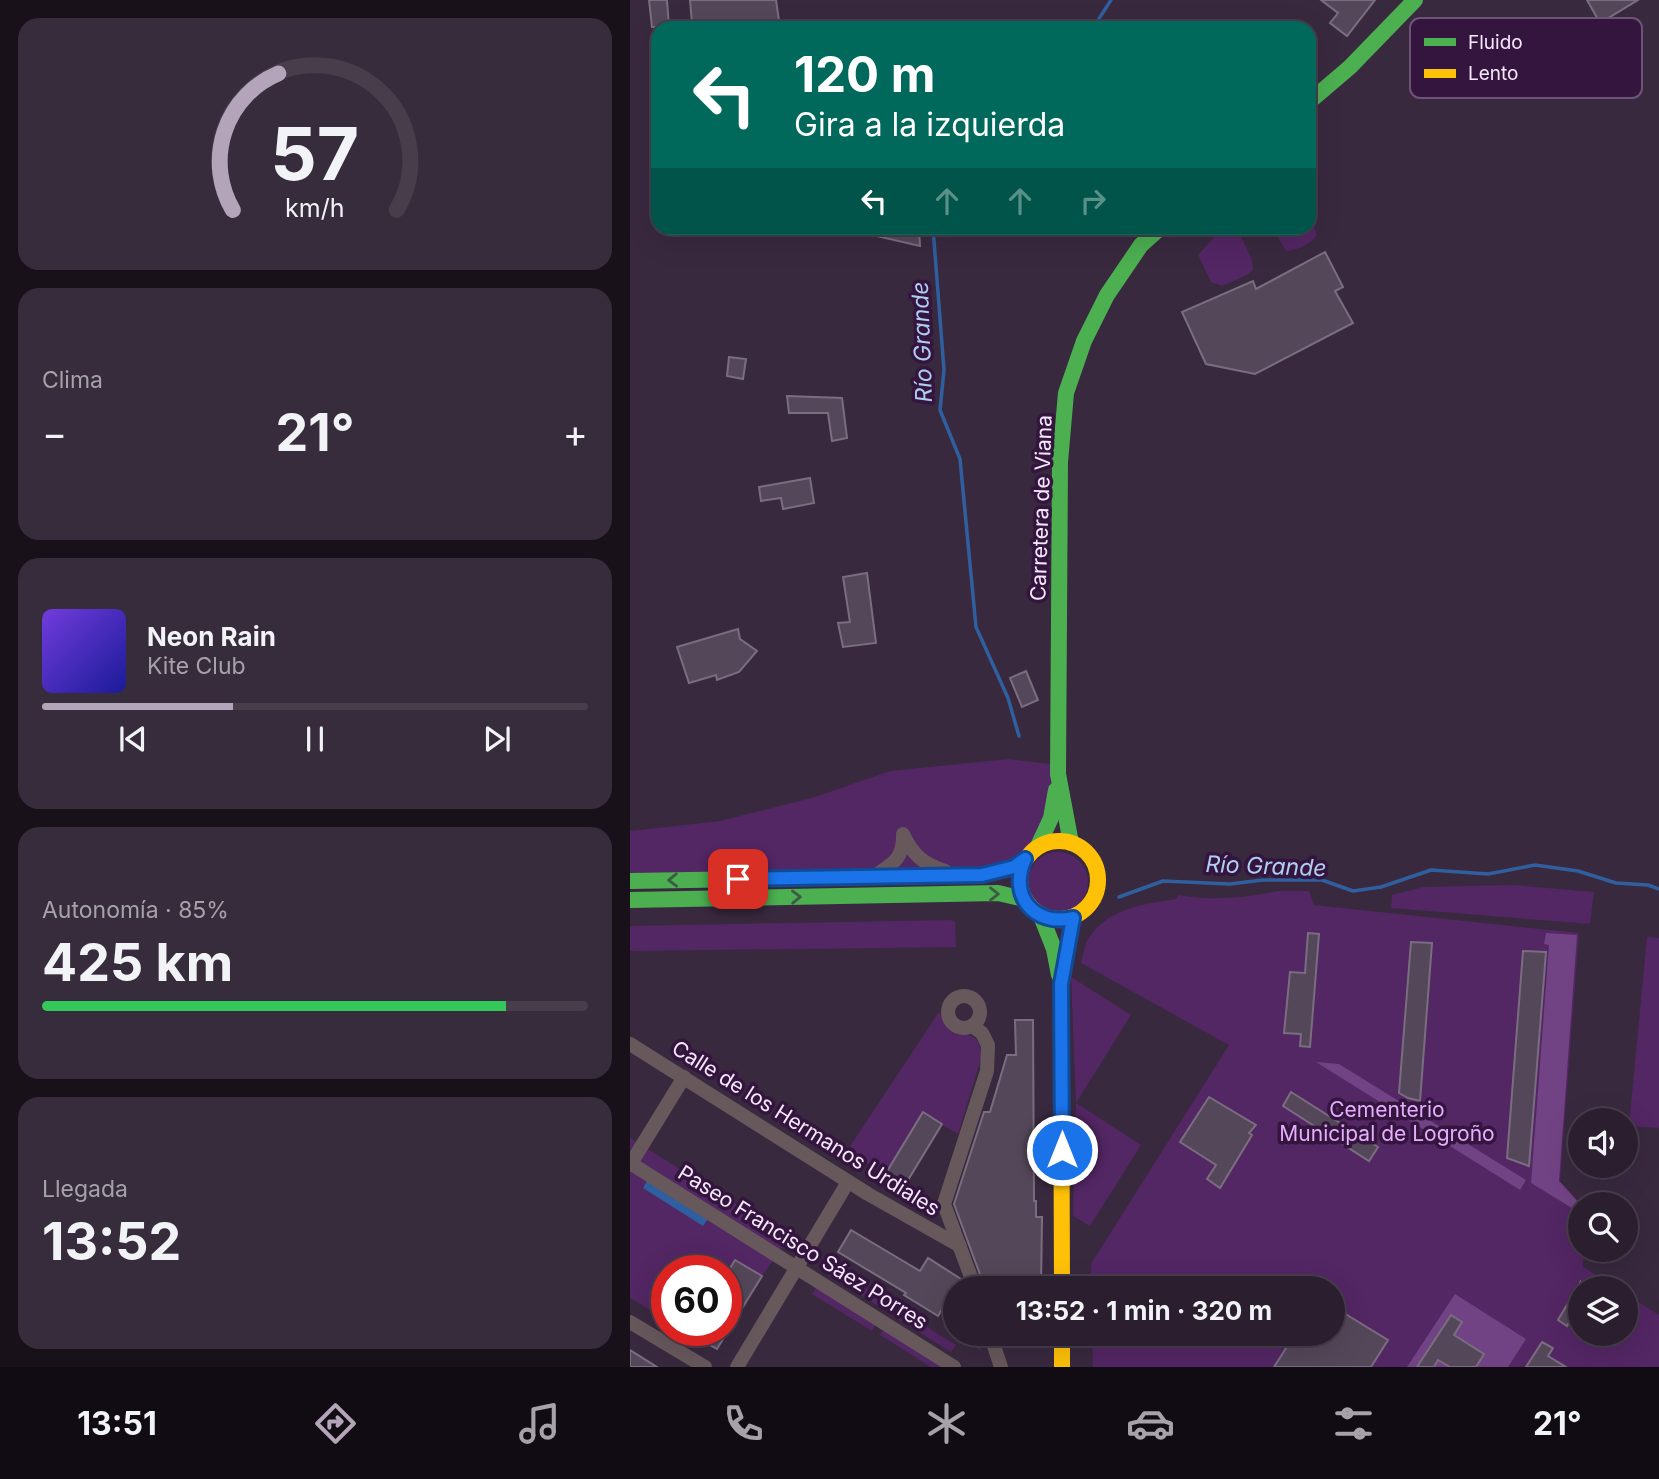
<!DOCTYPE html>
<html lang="es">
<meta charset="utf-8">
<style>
:root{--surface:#2b1f2f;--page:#372c3b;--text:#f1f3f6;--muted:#a6a2aa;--line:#473d4b;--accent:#b4a4ba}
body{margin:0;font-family:Inter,sans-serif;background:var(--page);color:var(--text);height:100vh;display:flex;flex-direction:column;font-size:26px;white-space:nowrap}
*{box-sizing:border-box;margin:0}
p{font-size:23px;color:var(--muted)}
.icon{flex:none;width:38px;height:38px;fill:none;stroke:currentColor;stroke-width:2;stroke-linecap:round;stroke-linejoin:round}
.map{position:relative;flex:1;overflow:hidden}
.side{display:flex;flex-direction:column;gap:18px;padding:18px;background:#18111a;width:630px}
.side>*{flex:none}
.guide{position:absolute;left:21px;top:21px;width:665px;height:214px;border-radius:21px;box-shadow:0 7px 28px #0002,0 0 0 2px var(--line);background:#00695c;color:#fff;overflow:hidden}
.controls{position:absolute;left:938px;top:1108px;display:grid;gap:14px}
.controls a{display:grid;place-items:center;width:70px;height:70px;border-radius:50%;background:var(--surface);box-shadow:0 7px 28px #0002,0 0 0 2px var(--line);font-size:35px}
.speed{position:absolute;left:21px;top:1255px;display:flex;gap:14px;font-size:35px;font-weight:700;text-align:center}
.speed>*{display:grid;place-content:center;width:91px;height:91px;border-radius:50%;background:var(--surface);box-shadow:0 7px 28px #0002,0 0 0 2px var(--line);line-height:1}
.speed .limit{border:10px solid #d22;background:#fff;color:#111}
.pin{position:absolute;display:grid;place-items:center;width:60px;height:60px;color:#fff;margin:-30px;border-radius:14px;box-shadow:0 4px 10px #0006}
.me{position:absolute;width:77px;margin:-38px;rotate:0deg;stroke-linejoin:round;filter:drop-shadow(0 0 5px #0008)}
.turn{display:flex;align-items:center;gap:24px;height:147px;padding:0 28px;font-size:32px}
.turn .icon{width:91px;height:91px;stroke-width:2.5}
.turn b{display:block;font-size:49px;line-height:60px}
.lanes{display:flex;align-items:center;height:66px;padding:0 28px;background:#0003;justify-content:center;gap:35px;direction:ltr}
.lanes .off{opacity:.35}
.big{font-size:52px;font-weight:700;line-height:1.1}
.side .widget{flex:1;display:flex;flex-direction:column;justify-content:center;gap:10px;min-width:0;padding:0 24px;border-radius:21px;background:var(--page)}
.side .dial{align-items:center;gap:0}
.dial svg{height:182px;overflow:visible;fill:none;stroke:var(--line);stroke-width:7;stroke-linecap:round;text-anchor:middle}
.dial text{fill:var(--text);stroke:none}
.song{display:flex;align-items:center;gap:21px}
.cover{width:84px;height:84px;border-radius:10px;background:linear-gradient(135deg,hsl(260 70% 55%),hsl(240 70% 35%))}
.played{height:7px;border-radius:4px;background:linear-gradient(90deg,var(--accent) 35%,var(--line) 35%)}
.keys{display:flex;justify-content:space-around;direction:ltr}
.heat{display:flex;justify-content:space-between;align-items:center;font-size:38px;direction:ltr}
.charge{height:10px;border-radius:5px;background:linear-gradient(90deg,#34c759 85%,var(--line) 0)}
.trip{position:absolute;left:313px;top:1276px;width:402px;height:70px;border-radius:35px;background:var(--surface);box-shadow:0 7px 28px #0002,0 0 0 2px var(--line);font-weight:700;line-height:70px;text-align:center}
.tabs{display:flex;height:112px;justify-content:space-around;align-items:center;background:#110c13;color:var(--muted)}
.tabs .icon{width:49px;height:49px}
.tabs .current{color:var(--accent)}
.tabs b{font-size:32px;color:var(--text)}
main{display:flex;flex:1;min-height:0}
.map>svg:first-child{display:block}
</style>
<main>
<section class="side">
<div class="widget dial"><svg viewBox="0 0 100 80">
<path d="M14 69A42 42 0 1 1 86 69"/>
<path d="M14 69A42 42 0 0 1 34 9" stroke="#b4a4ba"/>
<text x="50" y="56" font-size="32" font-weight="700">57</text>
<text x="50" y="72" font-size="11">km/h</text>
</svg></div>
<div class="widget"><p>Clima</p>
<div class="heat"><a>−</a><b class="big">21°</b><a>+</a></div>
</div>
<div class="widget">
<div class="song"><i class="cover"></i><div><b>Neon Rain</b><p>Kite Club</p></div></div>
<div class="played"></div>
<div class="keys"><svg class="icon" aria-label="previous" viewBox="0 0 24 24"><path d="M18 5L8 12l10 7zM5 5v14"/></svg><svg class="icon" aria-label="pause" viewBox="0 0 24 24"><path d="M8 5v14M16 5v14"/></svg><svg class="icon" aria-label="next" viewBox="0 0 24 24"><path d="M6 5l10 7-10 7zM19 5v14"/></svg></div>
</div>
<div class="widget"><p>Autonomía · 85%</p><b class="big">425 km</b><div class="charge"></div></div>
<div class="widget"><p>Llegada</p><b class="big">13:52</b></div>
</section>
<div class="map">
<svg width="1029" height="1367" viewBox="0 0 1029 1367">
<rect width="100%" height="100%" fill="#39293f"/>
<g fill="#532664">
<path d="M679,215L687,235C680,245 667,250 656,251L642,228H679Z"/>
<path d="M592,228H607L622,260L623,270L617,275L592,286L581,282L568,255Z"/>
<path d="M378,759L428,765L408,846L384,867L0,881V831L90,821L185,797L260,771Z"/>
<circle cx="428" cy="882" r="30"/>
<path d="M882,885L964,892L960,924L761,908L762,895L793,887Z"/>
<path d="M648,891H679L684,905L949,933L930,1181L951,1204L950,1250H956L952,1266L987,1288H950V1334H996V1294L1029,1315V1367H463L462,1334H704V1288H461V1264L599,1045L451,963C453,956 454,947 457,941C475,909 513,904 546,899L548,895C582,901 614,898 648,891Z"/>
<path d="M320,920L325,922L326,947L0,951V926Z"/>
<path d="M1017,937L1029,938V1128L999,1126Z"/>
<path d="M441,977L501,1015L446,1103L511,1145L460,1226L443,1216L446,1103Z"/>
<path d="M309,1012C313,1019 316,1026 323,1029C342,1038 351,1033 351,1059L328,1134L292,1113L255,1174L217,1151Z"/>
<path d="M0,1138L160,1237L132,1276L105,1260L96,1275V1270H37V1320L0,1298Z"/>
<path d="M200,1266L259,1303L255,1310L195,1273Z"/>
<path d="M187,1287L246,1324L242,1331L182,1294Z"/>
<path d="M325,1307L326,1334H346L351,1351L313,1327Z"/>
<path d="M266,1308L326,1345L321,1352L262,1315Z"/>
<path d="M254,1327L312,1367H301L250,1335Z"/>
</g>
<g fill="#724384">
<path d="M916,933L947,935L929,1181L950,1204V1213L901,1183L919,945L914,944Z"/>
<path d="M686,1062L709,1064L896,1180L890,1190Z"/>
<path d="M825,1294L896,1339L878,1367H777Z"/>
</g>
<path fill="#2f5f9f" d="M17,1181L78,1219L73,1226L13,1188Z"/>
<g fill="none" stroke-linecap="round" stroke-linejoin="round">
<g stroke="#2f5f9f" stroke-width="3.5">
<path d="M463,28L481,0"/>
<path d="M303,228L314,370L310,410L330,459L346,627L378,698L389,736"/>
<path d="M489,897L533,881L600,884L633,880H692L723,891L751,887L801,870L858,874L905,865L948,871L986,883L1018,885L1029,889"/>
</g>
</g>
<g fill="#544759" stroke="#7b6d80" stroke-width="2">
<path d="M19,0H37L39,27H22Z"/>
<path d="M60,0H146L150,28H106L105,20L62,24Z"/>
<path d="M691,0H745L717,36L700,23L708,13Z"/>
<path d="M957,0H1008L970,23Z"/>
<path d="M229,228H263L274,230V228H289L290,246L229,232Z"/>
<path d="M695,252L713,287L705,291L723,323L625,374L576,364L552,312L623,281L626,289Z"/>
<path d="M99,357L116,359L113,379L97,376Z"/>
<path d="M157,396L212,398L217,438L202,441L198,413H159Z"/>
<path d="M180,478L184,503L153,509L151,498L131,501L129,487Z"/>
<path d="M237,573L246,643L213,647L208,623L220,622L213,577Z"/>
<path d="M108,629L110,639L127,651L109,672L87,680L86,675L59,683L47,647Z"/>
<path d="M396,671L408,700L392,707L380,678Z"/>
<path d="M678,933L689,934L680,1047L670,1046L671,1034L654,1033L660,972L675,973Z"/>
<path d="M781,942L802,943L790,1101L778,1098L769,1093Z"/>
<path d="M893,951L916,952L899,1166L877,1158Z"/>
<path d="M385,1020H403L404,1201H406V1217H412L411,1288H355L324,1204L354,1112H360L377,1055H386Z"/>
<path d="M661,1092L748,1147L739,1161L653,1106Z"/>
<path d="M579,1097L626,1125L619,1133L622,1135L590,1188L577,1179L586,1165L550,1142Z"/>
<path d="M293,1112L312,1124L272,1190L253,1178Z"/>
<path d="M221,1230L290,1271L298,1258L331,1279L308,1316L274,1295L276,1293L208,1252Z"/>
<path d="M105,1260L132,1276L87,1349L52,1330H96V1275Z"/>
<path d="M950,1283V1305L937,1326L928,1320Z"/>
<path d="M704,1307L758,1340L741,1367H644L665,1334H704Z"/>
<path d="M821,1315L832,1322L824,1335L854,1354L846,1367H820L808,1360L804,1367H787Z"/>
<path d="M912,1342L923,1348L918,1356L936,1367H896Z"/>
<path d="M0,1350L27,1367H0Z"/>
</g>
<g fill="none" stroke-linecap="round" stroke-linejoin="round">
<g stroke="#67585c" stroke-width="14">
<path d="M273,834C283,855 293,864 315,871"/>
<path d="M245,876C263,863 273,859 273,836"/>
<circle cx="334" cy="1012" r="16"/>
<path d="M342,1026L352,1033L358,1045L357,1071L314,1204L345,1288"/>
<path d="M0,1044L238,1194L330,1246"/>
<path d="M0,1163L324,1367"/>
<path d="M0,1165L54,1077"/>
<path d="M0,1322L75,1367"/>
<path d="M360,1334L371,1367"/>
<path d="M107,1367L218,1182"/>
</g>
<g stroke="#4caf50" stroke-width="16">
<path d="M679,102L720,67L785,0"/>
<path d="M441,843L428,774L430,462L436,393L454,341L477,295L511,245L530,228"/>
<path d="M408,846L421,818L426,790"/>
<path d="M0,881L353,875L384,867L395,859"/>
<path d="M0,900L368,893L394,899"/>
<path d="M411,916L424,949L429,975"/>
<path d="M431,1005V984L443,918"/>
</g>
<g stroke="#ffc107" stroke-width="16">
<circle cx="429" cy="880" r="39"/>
<path d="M431,1005L432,1288"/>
<path d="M432,1334V1367"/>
</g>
</g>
<defs><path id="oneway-chevron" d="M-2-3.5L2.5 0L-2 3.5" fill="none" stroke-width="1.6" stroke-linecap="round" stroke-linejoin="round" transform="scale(1.75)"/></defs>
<g stroke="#3e5a46">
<use href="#oneway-chevron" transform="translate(43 880) rotate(179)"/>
<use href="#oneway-chevron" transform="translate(364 894)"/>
<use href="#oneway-chevron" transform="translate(166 897) rotate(-1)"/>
</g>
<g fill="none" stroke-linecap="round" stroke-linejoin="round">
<g stroke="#114b97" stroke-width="18">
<path id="route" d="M108,879L352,875L384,867L395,859C378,895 404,927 443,918L431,984L432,1150"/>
</g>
<use href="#route" stroke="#1a73e8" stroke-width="12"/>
</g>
<g text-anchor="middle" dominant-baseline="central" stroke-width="7" stroke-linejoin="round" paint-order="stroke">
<g font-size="21" fill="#f6e7fd" stroke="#33153e">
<text transform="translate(411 508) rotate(-88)">Carretera de Viana</text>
<text transform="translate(176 1128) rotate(32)">Calle de los Hermanos Urdiales</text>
<text transform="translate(173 1247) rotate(32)">Paseo Francisco Sáez Porres</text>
</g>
<g font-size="21" fill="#e5adfc" stroke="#33153e">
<text x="757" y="1109">Cementerio<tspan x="757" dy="24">Municipal de Logroño</tspan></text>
</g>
<g font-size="23" font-style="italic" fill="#b0cdf2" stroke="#33153e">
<text transform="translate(292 342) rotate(-92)">Río Grande</text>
<text transform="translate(636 866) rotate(2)">Río Grande</text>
</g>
</g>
<rect x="780" y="18" width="232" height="80" rx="10" fill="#33153e" stroke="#6e5477" stroke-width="2"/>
<rect x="794" y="38" width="32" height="8" fill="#4caf50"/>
<rect x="794" y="69" width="32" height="9" fill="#ffc107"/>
<g font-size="19" fill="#f6e7fd">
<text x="838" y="49">Fluido</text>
<text x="838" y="80">Lento</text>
</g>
</svg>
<div class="controls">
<a><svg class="icon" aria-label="sound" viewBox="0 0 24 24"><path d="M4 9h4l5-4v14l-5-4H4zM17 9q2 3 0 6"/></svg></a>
<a><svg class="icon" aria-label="search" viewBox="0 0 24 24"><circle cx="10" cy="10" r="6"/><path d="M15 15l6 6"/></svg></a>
<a><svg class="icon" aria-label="layers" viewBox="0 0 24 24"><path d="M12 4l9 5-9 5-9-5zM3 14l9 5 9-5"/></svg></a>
</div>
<div class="speed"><div class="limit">60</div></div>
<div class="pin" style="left:108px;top:879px;background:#d93025"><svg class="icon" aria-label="arrive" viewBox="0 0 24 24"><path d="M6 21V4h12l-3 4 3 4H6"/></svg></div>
<svg class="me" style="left:432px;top:1150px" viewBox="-20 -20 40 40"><circle r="17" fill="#1a73e8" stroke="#fff" stroke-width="3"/><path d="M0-11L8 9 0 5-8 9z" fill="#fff"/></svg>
<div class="trip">13:52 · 1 min · 320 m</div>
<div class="guide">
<div class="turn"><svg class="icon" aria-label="left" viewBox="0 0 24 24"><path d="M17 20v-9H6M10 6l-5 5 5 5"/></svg><div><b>120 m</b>Gira a la izquierda</div></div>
<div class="lanes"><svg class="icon" aria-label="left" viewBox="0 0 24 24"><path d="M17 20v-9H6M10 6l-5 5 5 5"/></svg><svg class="icon off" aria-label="ahead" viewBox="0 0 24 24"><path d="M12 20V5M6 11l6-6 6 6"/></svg><svg class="icon off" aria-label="ahead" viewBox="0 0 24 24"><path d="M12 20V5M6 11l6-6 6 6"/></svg><svg class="icon off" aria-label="right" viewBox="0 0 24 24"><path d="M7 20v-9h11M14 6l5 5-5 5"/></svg></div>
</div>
</div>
</main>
<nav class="tabs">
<b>13:51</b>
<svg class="icon current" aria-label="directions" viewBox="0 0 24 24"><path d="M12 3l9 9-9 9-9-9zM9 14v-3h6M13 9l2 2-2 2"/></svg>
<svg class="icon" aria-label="music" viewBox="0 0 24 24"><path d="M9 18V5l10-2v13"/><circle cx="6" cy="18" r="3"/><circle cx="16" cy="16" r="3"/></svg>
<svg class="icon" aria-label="phone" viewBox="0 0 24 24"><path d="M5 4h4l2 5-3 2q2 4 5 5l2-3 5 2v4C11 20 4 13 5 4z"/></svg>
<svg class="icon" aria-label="climate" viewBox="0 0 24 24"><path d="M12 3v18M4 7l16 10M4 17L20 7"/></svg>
<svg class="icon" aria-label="car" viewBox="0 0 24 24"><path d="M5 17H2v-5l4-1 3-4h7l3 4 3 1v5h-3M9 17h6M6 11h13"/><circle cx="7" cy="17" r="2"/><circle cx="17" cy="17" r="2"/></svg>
<svg class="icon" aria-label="filters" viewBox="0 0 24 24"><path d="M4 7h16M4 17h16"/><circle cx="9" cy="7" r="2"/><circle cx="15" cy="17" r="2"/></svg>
<b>21°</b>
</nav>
